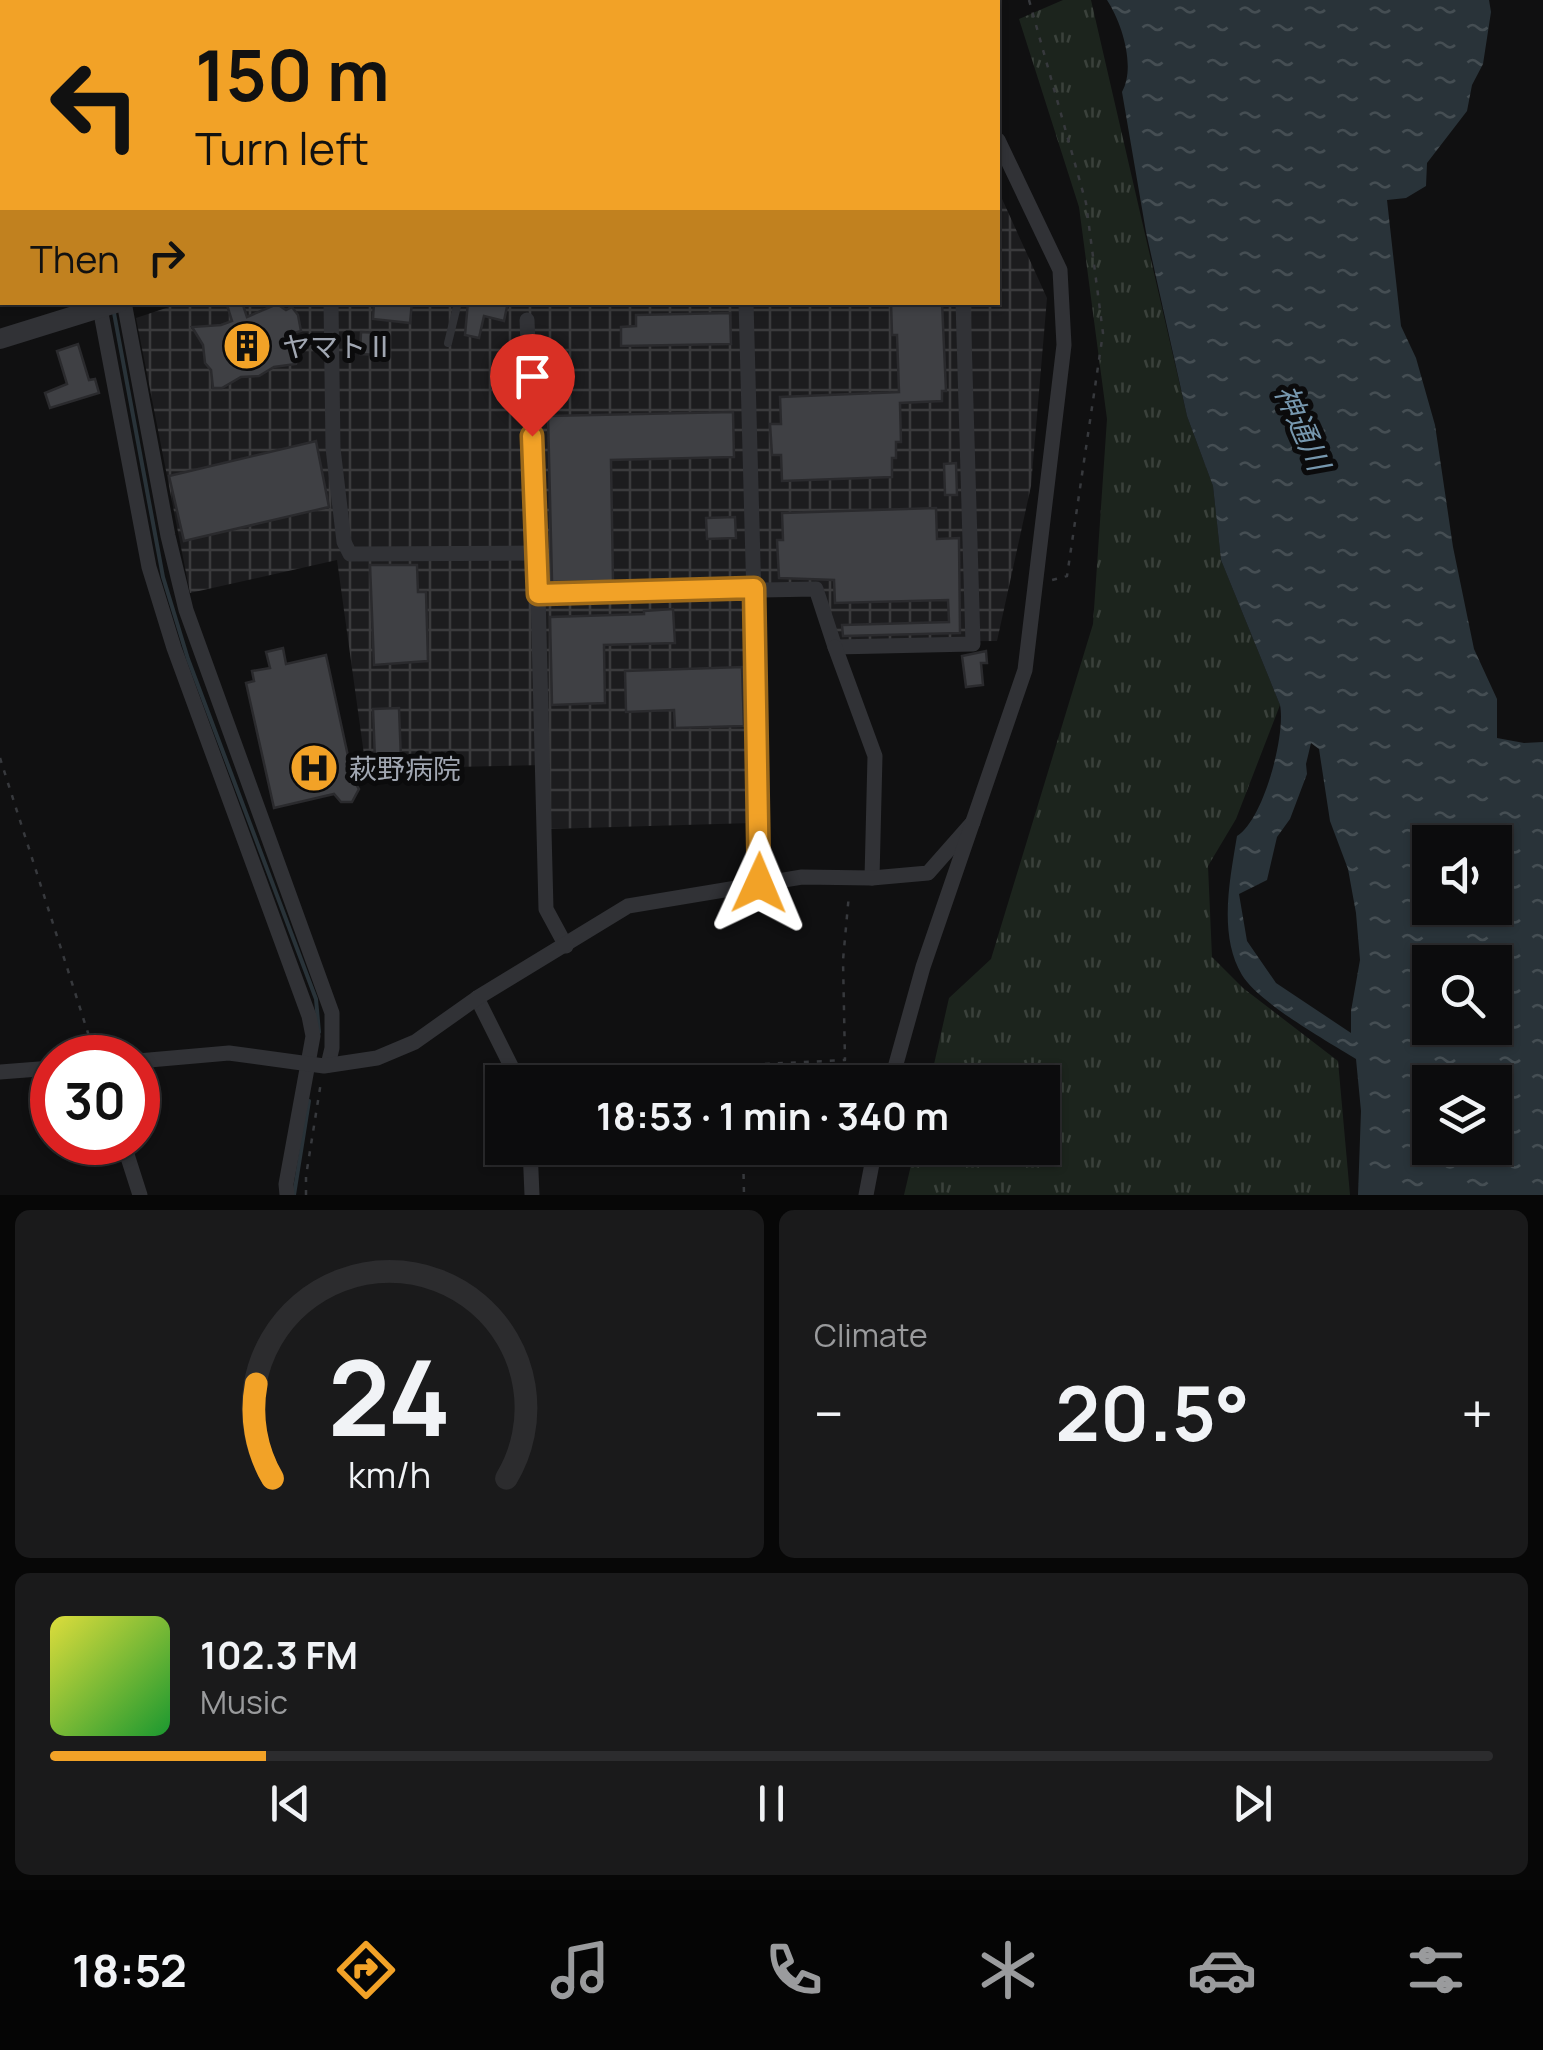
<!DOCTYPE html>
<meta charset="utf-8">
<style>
:root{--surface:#0c0c0d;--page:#1a1a1b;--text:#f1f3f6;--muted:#9a9b9d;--line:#2c2c2e;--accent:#f2a227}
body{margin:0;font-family:Manrope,"Noto Sans JP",sans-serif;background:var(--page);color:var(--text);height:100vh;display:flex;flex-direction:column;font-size:38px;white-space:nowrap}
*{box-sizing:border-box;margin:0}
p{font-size:32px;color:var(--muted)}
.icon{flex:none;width:55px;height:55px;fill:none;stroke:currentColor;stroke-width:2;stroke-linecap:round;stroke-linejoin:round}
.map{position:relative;height:1195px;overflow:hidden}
.sheet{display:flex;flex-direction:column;gap:15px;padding:15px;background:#070707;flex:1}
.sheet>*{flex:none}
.banner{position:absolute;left:0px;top:0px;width:1000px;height:305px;box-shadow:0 2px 8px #0004,0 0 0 2px var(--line);background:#f2a227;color:#111;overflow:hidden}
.tools{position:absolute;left:1412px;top:825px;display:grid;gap:20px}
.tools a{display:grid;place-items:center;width:100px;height:100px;border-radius:0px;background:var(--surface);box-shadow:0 2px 8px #0004,0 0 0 2px var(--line);font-size:50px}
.speed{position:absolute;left:30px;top:1035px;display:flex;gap:20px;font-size:50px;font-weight:700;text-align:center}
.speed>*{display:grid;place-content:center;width:130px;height:130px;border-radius:50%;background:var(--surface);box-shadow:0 2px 8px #0004,0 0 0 2px var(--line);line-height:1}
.speed .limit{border:15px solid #d22;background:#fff;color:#111}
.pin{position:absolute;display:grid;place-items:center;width:85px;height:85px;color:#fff;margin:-102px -42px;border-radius:50% 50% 50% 0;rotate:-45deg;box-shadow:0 0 10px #0007}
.pin .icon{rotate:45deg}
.me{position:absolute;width:110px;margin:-55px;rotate:1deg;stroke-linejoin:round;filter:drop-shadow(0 0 8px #0008)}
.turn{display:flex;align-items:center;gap:35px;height:210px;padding:0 30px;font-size:45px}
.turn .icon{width:130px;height:130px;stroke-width:2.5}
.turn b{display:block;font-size:70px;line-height:85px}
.then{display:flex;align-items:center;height:95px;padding:0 30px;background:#0003;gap:20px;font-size:38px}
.big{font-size:75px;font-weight:700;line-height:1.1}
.sheet .widget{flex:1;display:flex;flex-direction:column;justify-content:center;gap:15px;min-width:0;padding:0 35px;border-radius:15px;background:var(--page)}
.sheet .dial{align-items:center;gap:0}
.dial svg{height:260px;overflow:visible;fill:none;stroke:var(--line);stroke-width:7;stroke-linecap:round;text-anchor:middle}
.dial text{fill:var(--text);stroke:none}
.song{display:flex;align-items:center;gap:30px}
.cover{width:120px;height:120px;border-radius:15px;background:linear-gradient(135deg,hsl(60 70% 55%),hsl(130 70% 35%))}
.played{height:10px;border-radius:5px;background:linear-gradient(90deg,var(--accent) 15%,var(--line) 15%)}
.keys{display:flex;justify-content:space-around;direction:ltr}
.heat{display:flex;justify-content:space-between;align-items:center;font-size:55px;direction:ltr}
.sheet .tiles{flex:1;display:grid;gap:15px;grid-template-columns:1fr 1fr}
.widget:last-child{grid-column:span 2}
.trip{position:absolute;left:485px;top:1065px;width:575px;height:100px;border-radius:0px;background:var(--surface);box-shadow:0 2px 8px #0004,0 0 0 2px var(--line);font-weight:700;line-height:100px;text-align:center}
.tabs{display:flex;height:160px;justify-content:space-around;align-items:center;background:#050505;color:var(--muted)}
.tabs .icon{width:70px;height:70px}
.tabs .current{color:var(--accent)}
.tabs b{font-size:45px;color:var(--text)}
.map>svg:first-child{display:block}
</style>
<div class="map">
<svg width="1543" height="1195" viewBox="0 0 1543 1195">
<defs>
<pattern id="industrial-grid" width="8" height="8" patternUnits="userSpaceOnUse" patternTransform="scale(2.5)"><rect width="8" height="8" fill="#1c1c1e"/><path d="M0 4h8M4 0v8" fill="none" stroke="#3a3a3c"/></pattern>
<pattern id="grass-tufts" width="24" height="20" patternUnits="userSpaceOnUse" patternTransform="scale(2.5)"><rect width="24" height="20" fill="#1c241d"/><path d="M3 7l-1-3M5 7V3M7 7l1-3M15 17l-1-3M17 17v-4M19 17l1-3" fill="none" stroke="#3a413b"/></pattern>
<pattern id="water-ripples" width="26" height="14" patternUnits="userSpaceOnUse" patternTransform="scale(2.5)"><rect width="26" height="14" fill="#293339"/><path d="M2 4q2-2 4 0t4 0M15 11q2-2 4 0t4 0" fill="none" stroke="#454e53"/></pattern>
</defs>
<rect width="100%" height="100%" fill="#101011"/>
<g fill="url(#industrial-grid)">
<path d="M0,0H929L930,2H2V73Z"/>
<path d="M998,190L1047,298L1031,486L997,641L839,642L818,587L744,584L752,823L547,829L544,765L366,769L337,560L190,593L136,318L184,302H998Z"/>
</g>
<path fill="url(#grass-tufts)" d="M1063,0H1091L1187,416L1213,486L1221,560L1280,705L1236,819L1208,866L1212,957L1243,988L1338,1061L1350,1195H904L915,1148H1042V1082H930L949,998L991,959L1093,624L1107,419L1079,207L1019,19Z"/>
<path fill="url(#water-ripples)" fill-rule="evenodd" d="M1107,0H1489L1491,12L1483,64L1472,85L1467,111L1427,163L1426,186L1406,198L1387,200L1401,326L1416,358L1435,425L1453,547L1474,649L1497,699V738L1524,743L1543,742V1195H1358L1361,1111L1356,1059C1327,1041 1259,1003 1242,975C1218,935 1230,879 1237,836C1264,819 1286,734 1280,705L1221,560L1213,486L1187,416L1146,232L1122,92C1136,67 1122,23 1107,0ZM1311,743L1319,749L1330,821L1348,869L1356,913L1360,960L1351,1011V1033L1276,983L1247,941L1239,894L1267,880L1277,837L1290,819L1307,774L1306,764ZM1430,842H1495V908H1430ZM1430,962H1495V1028H1430ZM1430,1082H1495V1148H1430Z"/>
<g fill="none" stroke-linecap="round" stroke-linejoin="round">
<g stroke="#293339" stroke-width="4">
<path d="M0,147L2,152"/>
<path d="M114,313L163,577L188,659L316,999L319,1032"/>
<path d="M294,1195L309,1101"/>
</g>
</g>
<g fill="#3f4044" stroke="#2a2a2d" stroke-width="2.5">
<path d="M226,302H242L247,317L277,304L286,310L292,307L298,315L301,331L291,334V349L298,356L296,364L274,367L259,376L241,377L222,388H213L211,370L205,363L203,345L192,327L221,325L232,321Z"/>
<path d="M374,302H412L410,323L373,319Z"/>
<path d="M468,302L487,305L488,302H508L504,321L484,316L479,338L465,335Z"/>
<path d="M891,302H942L946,391H942V401L900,403L901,442H896V458H892V477L782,481L781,455H772L770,424H781L780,397L899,392L897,335H892Z"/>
<path d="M730,313L731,344L621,346V327L636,326V315Z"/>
<path d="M361,332L379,333L377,355L360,354Z"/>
<path d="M78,344L89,380L95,379L99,393L50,408L45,393L67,384L57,351Z"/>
<path d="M733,412L734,457L611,460L613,581L552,582L548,416Z"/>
<path d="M316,441L329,507L184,541L169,476Z"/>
<path d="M956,463L957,495H945L944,464Z"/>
<path d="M936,508L937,539L959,538L960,633L843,636L842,625L949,622L948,600L835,603L834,580L779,578L777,540H783L782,513Z"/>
<path d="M735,517L736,538L707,539L706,518Z"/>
<path d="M370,565H417L418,592H426L428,661L374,665Z"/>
<path d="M673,609L675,643L604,645L605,703L552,705L550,617L644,614V611Z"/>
<path d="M283,648L286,664L326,655L353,779L359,789L352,802H341L334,794L274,808L246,683L254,681L252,671L270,668L266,652Z"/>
<path d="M986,651L987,663H981L983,685L966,687L962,656Z"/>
<path d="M742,667L744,726L675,728L674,710L626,712L625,671Z"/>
<path d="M399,708L401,759L375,760L373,709Z"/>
</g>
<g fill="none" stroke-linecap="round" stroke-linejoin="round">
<g stroke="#37393d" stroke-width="2.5" stroke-dasharray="5 8" stroke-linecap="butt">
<path d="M1029,0L1086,203L1103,333L1067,576L1052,580"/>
<path d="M0,758L96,1058"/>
<path d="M741,1082L743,1065L845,1060L843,960L849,894"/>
<path d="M743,1148L744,1195"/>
<path d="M306,1195V1176L321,1082"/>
</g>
<g stroke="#313236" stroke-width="8">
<path d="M200,0L201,2"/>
<path d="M335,0L336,2"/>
<path d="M71,2L78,0"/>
<path d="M448,343L458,302"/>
</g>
<g stroke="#313236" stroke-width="15">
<path d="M388,0L389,2"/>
<path d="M741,0V2"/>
<path d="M941,0L942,2"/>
<path d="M124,302L168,536L186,610L332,1013V1048L328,1065"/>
<path d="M331,302L333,448L344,542L350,554L537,553"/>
<path d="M746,302L760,823L759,883"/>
<path d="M100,308L149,567L174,648L309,1016L313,1036L286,1184L287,1195"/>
<path d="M527,320L538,594L546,909L566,946"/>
<path d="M538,594L816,589L835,647L973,644L963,302"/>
<path d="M835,647L875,756L872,878"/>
<path d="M477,998L519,1082"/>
<path d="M138,1061L229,1053L324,1066L377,1058L415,1042L477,998L628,906L802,877L872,878L928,873L973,822"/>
<path d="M0,1072L52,1068"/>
<path d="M891,1082L923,967L1025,670L1064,345L1060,270L998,140"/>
<path d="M123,1142L140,1195"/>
<path d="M530,1148L532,1195"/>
<path d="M866,1195L875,1148"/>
</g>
<g stroke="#313236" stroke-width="20">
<path d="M983,2L990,0"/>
<path d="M0,339L119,302"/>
</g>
</g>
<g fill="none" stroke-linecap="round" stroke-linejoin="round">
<g stroke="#9d6919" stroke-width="25">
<path id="route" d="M532,436L538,594L754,588L759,883"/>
</g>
<use href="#route" stroke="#f2a227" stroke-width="18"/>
</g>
<defs>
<g id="building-disc" transform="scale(2.5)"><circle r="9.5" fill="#f2a227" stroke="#0b0b0c"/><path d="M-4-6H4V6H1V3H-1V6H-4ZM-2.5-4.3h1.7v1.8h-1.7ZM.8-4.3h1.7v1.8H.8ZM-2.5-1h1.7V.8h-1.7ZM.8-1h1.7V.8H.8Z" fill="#111"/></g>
<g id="hospital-disc" transform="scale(2.5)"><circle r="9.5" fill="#f2a227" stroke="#0b0b0c"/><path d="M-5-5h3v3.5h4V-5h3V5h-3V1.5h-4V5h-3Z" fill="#111"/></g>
</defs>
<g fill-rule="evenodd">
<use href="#building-disc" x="247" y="346"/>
<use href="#hospital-disc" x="314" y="768"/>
</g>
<g text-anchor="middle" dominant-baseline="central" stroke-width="10" stroke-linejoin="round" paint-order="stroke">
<g font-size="28" fill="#a1a7b2" stroke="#0b0b0c" text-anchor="start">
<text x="282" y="346">ヤマトⅡ</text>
<text x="349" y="768">萩野病院</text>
</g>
<g font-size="30" font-style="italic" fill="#7697ae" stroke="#0b0b0c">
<text transform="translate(1303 427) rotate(66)">神通川</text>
</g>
</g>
</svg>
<div class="tools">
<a><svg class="icon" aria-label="sound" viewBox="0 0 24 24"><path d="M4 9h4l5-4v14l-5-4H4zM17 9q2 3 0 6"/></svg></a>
<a><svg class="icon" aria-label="search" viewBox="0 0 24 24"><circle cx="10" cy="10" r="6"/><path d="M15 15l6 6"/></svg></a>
<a><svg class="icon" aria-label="layers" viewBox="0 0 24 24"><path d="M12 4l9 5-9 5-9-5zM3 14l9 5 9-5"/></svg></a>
</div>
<div class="speed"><div class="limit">30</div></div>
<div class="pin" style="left:532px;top:436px;background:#d93025"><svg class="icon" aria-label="arrive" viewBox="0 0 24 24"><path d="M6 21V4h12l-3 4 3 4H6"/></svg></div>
<svg class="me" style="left:759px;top:883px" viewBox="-20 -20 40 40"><path d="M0-17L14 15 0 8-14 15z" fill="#f2a227" stroke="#fff" stroke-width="4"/></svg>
<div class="trip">18:53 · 1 min · 340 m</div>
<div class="banner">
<div class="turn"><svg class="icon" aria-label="left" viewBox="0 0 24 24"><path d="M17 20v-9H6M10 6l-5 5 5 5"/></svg><div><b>150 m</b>Turn left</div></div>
<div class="then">Then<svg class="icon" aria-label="right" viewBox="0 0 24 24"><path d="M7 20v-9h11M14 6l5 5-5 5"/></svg></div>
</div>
</div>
<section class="sheet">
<div class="tiles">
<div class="widget dial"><svg viewBox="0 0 100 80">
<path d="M14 69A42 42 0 1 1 86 69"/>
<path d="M14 69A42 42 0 0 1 9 40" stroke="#f2a227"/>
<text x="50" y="56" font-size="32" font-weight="700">24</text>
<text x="50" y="72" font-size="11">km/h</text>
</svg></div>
<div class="widget"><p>Climate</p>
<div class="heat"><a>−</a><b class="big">20.5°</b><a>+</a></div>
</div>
<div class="widget">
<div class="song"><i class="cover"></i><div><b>102.3 FM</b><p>Music</p></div></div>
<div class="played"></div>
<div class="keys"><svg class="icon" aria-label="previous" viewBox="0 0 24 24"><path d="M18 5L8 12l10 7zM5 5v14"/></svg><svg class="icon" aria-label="pause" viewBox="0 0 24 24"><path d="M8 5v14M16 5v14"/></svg><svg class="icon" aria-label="next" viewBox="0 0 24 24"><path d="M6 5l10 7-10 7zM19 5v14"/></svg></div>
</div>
</div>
</section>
<nav class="tabs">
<b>18:52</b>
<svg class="icon current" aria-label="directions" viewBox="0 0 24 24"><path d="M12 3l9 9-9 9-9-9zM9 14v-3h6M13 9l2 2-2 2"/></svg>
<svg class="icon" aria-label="music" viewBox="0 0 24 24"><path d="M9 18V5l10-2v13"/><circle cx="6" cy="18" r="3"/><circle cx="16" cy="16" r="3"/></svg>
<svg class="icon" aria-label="phone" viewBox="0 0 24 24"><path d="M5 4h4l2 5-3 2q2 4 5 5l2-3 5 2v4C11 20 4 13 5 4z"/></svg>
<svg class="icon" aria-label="climate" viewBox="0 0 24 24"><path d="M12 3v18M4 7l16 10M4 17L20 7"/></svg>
<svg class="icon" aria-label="car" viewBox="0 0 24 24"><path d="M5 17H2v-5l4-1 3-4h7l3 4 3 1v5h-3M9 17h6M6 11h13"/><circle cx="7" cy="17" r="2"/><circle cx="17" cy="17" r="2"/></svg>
<svg class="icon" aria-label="filters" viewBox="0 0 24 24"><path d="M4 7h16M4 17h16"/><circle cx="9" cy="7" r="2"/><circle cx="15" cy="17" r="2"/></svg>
</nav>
